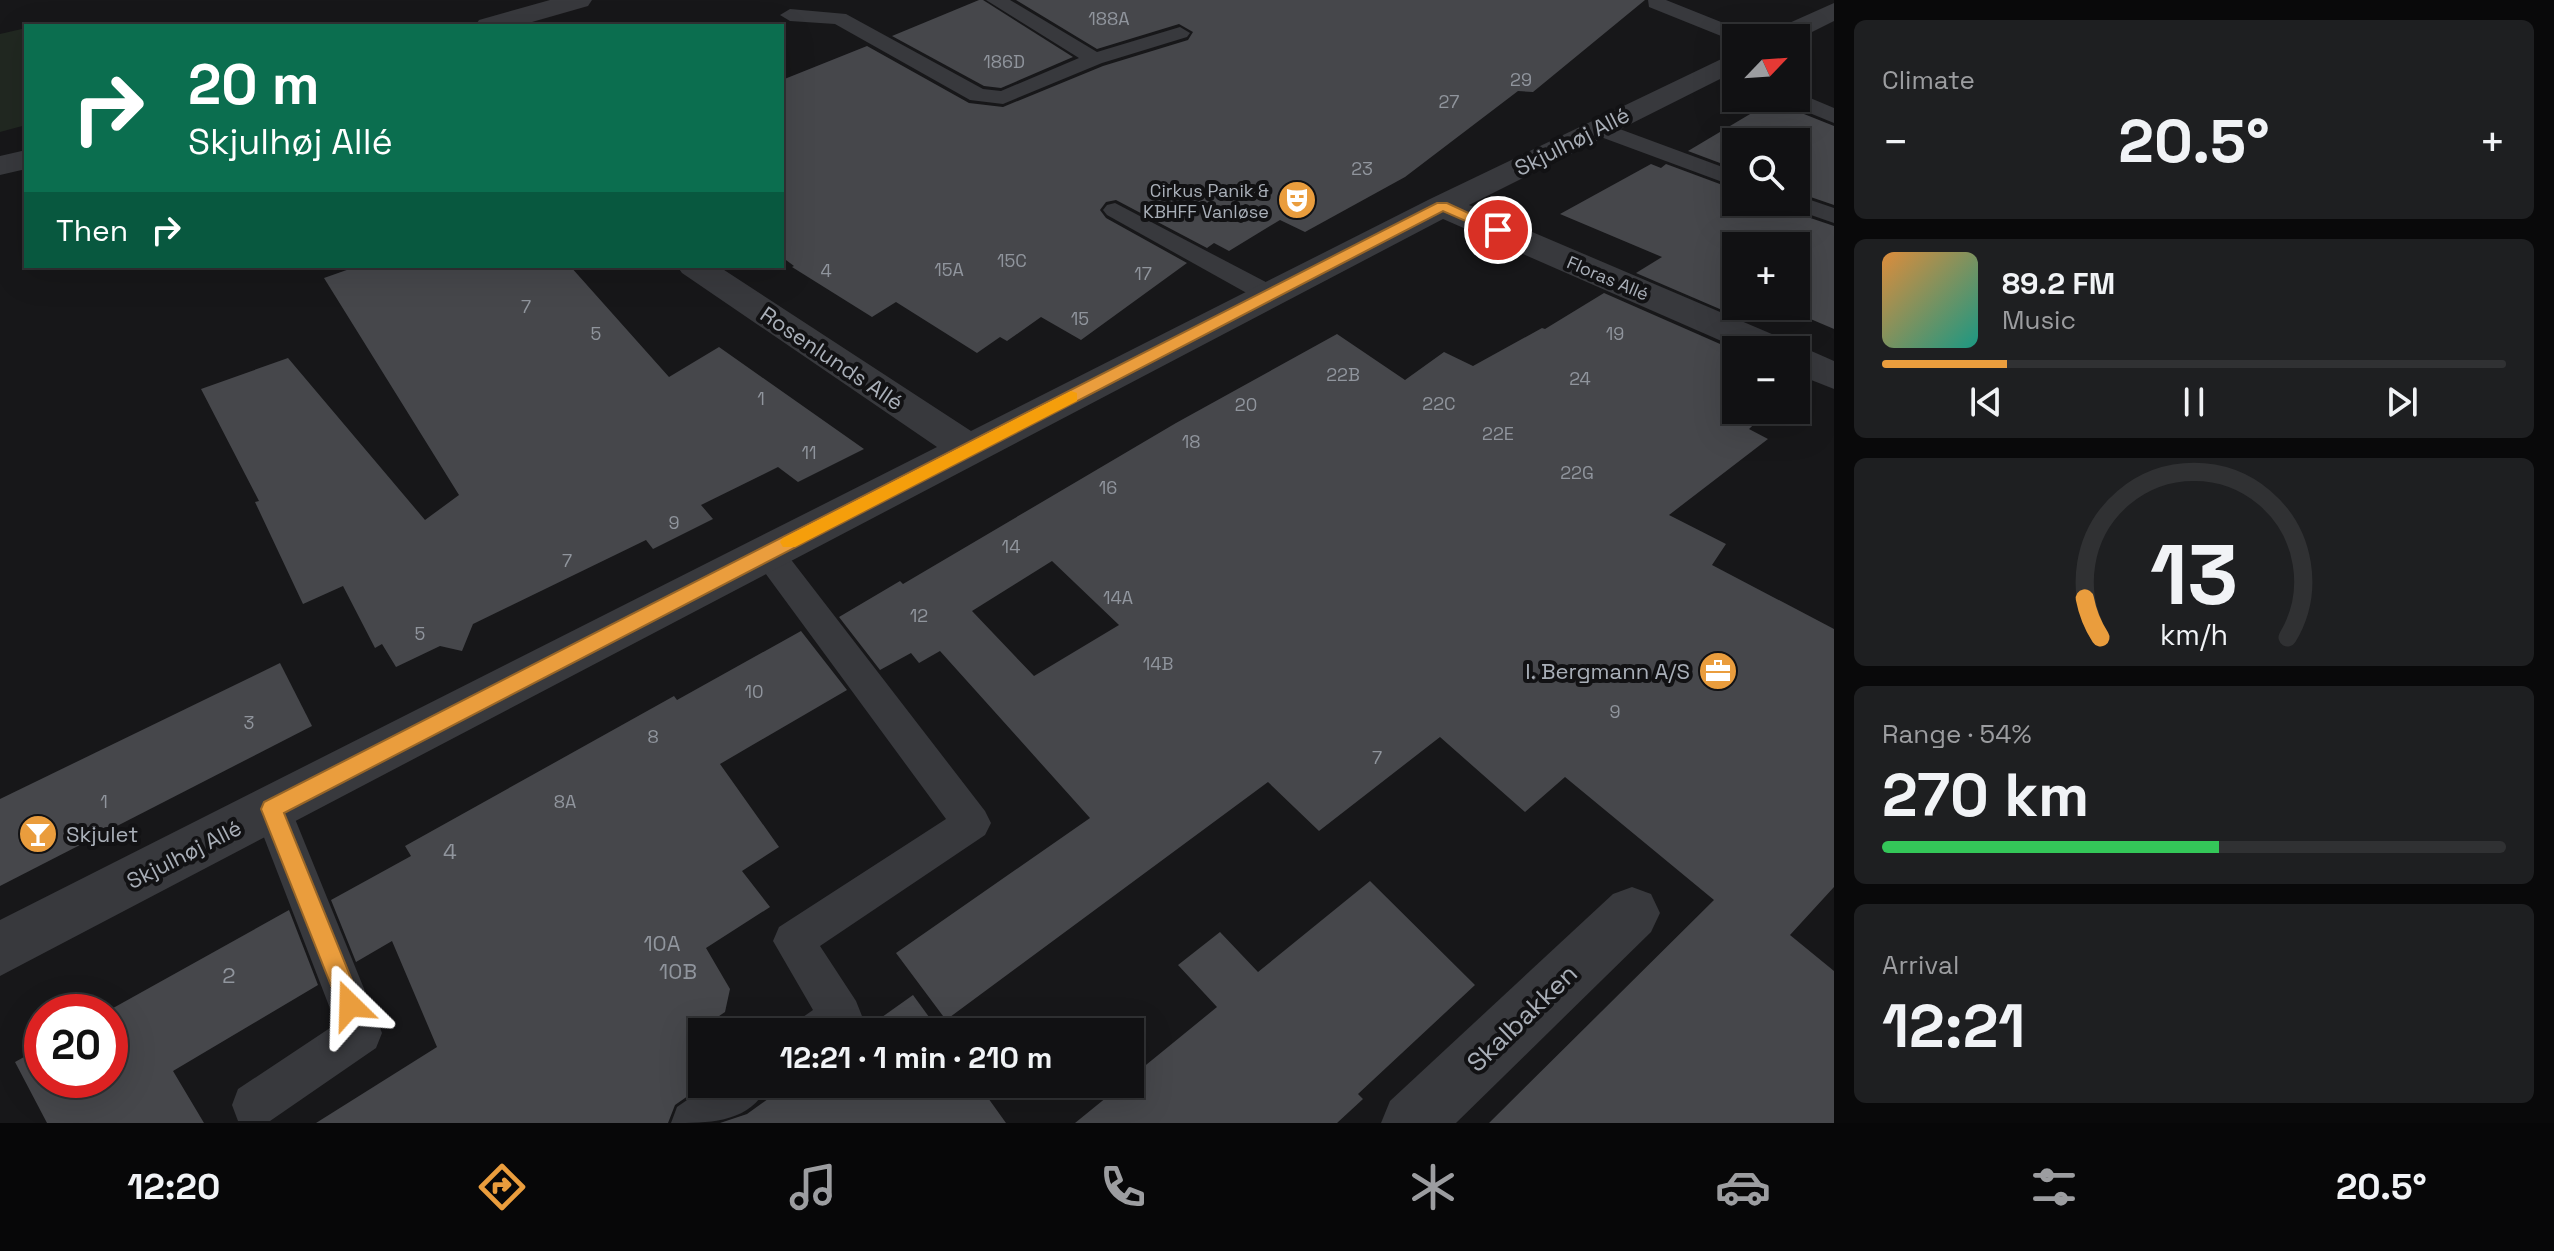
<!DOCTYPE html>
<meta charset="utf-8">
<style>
:root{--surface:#111113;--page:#1e1f21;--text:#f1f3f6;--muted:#9c9da0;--line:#303133;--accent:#ea9d3d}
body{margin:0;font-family:"Space Grotesk",sans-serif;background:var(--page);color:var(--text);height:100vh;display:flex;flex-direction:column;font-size:30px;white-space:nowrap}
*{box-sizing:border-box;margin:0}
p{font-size:26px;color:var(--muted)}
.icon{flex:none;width:44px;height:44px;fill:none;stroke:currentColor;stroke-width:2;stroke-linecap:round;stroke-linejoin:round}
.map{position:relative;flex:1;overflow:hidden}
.panel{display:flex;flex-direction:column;gap:20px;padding:20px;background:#09090a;width:720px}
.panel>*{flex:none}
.hud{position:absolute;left:24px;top:24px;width:760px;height:244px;border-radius:0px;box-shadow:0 8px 32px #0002,0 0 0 2px var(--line);background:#0b6e4f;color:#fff;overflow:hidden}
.needle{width:52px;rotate:65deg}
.tools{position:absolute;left:1722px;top:24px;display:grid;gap:16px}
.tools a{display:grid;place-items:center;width:88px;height:88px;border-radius:0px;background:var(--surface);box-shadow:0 8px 32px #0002,0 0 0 2px var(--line);font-size:40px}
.speed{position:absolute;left:24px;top:994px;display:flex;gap:16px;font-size:40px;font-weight:700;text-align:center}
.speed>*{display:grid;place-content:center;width:104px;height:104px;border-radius:50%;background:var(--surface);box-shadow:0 8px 32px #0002,0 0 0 2px var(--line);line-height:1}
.speed .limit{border:12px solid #d22;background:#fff;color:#111}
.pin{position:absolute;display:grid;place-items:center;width:68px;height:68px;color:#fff;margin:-34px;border:4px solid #fff;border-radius:50%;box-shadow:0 2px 8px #0007}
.me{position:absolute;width:88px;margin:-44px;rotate:338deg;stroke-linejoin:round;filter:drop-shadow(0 0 6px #0008)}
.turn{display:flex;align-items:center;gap:28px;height:168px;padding:0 32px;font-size:36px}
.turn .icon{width:104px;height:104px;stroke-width:2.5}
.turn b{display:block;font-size:56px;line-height:68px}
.then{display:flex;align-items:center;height:76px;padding:0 32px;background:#0003;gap:16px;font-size:30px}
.big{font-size:60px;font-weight:700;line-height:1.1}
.panel .card{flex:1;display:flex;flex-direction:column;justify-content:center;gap:12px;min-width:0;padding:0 28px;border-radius:12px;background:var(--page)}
.panel .dial{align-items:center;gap:0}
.dial svg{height:208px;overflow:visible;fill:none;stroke:var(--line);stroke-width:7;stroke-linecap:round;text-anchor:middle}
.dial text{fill:var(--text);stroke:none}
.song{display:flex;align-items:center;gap:24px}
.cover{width:96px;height:96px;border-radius:12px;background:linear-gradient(135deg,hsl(30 70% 55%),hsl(170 70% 35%))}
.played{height:8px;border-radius:4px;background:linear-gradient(90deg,var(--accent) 20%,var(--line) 20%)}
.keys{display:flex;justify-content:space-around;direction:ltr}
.heat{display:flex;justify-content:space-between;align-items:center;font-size:44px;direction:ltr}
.charge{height:12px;border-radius:6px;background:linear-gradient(90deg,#34c759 54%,var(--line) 0)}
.trip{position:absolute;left:688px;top:1018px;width:456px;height:80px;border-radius:0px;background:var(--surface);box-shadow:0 8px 32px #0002,0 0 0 2px var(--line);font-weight:700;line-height:80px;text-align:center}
.menu{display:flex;height:128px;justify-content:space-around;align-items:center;background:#070708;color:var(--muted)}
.menu .icon{width:56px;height:56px}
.menu .active{color:var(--accent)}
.menu b{font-size:36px;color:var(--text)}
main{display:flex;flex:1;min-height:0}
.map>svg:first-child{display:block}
</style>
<main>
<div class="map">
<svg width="1834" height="1123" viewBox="0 0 1834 1123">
<rect width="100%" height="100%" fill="#171719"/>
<path fill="#212821" d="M26,28V125L0,132V34Z"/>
<g fill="#46474b" fill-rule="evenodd">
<path d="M979,0H983L1073,57L1001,88L984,86L892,36Z"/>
<path d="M1016,0H1645L1533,92L1518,91L1405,177L1305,232L1280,220L1229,251L1214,243L1207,248L1116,200L1106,202L1100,210L1106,218L1187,263L1081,340L1041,317L1007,341L1000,337L977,353L896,302L872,317L792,267L794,266L782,257V80L867,46L969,103L1003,107L1103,66L1188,40L1193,32L1179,24L1097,49Z"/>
<path d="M1777,98L1784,106L1834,126V205L1796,192V142H1736V169L1688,151Z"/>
<path d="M1651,164L1661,168L1666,164L1736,190V202H1781L1787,210L1834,226V329L1780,306H1796V246H1736V316L1636,273L1662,257L1560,214Z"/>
<path d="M358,266H570L669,377L719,347L864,449L798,482L778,467L701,505L713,519L653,549L646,540L473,624L462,651L440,646L396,667L382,644L375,648L343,586L303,604L255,502L259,501L201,389L288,358L425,520L459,495L324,278Z"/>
<path d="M1604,293L1736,351V410H1769L1749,429L1768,439L1669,515L1726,544L1712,565L1834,629V887L1790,935L1834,971V1123H1489L1714,900L1565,777L1525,812L1440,737L1319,831L1268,782L946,1020L896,953L1090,818L940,651L919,663L911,653L880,670L839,617L900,581L903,584L1176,423L1337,334L1405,380L1444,352L1473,366L1542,328L1545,329ZM1052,561L1119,625L1034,676L972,611Z"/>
<path d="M801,631L847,690L720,764L779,847L742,871L770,907L706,948L730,989L725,1012L700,1029L702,1084H705L675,1105L668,1123H316L437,1047L392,941L356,962L331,900L411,856L405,846L674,696L677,700Z"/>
<path d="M280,663L312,726L0,886V799Z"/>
<path d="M1370,881L1475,985L1358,1094L1363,1099L1337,1123H1075L1123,1084H1130V1078L1217,1007L1178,965L1220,932L1258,972Z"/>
<path d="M289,910L318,985L173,1071L204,1123H47L15,1062L42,1047V1080H110V1012H106Z"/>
<path d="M913,995L940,1032H861Z"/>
<path d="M789,1084H978L1006,1123H720L747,1114Z"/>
</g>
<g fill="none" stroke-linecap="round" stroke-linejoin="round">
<g fill="#38393d" fill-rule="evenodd">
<path d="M986,0H1010L1097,52L1180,27L1190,33L1187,37L1102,63L1003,104L970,100L835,24L790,21L780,15L790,9L846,14L983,89L1001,91L1079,58Z"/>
<path d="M1648,0H1666L1751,34L1754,38H1736V42L1649,7Z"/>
<path d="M1796,92L1834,108V123L1785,103L1782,98H1796Z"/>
<path d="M1598,121L1736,172V187L1590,133L1587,128L1590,123Z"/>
<path d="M1796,195L1834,208V223L1788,207L1784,202H1796Z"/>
<path d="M1115,203L1279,289L1283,295L1279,301H1261L1107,215L1103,210L1107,205Z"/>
<path d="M768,541L779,544L985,811L991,823L985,835L820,946L856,1001L862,1016L855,1032H797L803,1017L813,1010L773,941L779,927L946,819L757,562L752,553L757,544Z"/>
<path d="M272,792L285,797L291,809L382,1033L376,1048L270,1121H238L232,1105L238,1089L336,1024L253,809L259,797Z"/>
<path d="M710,1084H769C750,1123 712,1123 671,1123L677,1107Z"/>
</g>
<g fill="#38393d" fill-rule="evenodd">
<path d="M1834,3V21L1796,40L1765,38L1769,32Z"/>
<path d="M1736,52V71L1469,205L1788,341L1792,348L1809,350L1834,361V389L1796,374V350H1742L1443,219L0,976V920L937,447L682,273L677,266H718L971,431L1430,199Z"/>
<path d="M1632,887L1651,894L1660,913L1651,932L1456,1123H1381L1390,1101L1613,894Z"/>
</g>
<g fill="#38393d" fill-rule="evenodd">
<path d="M550,0H592L588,6L518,26H475L479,20Z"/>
<path d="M26,150V169L0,175V156Z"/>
</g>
</g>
<path fill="#ea9d3d" stroke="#986628" stroke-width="2" d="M1437,203H1447L1505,230L1493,233L1443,211L284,813L362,1005L358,1013L350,1017L342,1013L261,809L264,802Z"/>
<path fill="#f59e0b" d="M1071,391L1077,393V401L795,547H783L780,542L783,538Z"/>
<defs>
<g id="theatre-disc" transform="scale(2)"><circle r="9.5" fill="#ea9d3d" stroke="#121214"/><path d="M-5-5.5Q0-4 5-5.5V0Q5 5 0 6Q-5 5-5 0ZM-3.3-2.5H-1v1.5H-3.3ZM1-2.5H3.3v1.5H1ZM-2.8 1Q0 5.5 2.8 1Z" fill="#fff"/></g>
<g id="office-disc" transform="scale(2)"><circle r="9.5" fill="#ea9d3d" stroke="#121214"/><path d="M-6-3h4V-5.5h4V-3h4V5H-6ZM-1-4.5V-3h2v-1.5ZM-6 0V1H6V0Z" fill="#fff"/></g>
<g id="bar-disc" transform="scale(2)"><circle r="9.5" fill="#ea9d3d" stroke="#121214"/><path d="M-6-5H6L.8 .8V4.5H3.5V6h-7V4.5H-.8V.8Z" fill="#fff"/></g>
</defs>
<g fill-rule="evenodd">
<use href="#theatre-disc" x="1297" y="200"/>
<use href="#office-disc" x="1718" y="671"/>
<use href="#bar-disc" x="38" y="834"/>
</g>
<g text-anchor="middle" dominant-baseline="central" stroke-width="8" stroke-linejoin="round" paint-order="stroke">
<g font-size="18" fill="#90959d">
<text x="1109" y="18">188A</text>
<text x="1004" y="61">186D</text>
<text x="1521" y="79">29</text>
<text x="1449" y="101">27</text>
<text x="1362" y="168">23</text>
<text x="1012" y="260">15C</text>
<text x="949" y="269">15A</text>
<text x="826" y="270">4</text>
<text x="1143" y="273">17</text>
<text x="526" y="306">7</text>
<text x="1080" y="318">15</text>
<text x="596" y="333">5</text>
<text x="1615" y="333">19</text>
<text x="1343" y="374">22B</text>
<text x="1580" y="378">24</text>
<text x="761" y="398">1</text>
<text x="1439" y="403">22C</text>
<text x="1246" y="404">20</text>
<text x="1498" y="433">22E</text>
<text x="1191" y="441">18</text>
<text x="809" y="452">11</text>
<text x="1577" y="472">22G</text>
<text x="1108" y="487">16</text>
<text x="674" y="522">9</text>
<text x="1011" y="546">14</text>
<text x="567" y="560">7</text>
<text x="1118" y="597">14A</text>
<text x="919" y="615">12</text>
<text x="420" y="633">5</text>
<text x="1158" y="663">14B</text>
<text x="754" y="691">10</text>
<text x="1615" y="711">9</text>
<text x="249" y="722">3</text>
<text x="653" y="736">8</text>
<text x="1377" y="757">7</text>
<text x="104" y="801">1</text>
<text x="565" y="801">8A</text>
</g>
<g font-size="18" fill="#a9afb8" stroke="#121214" text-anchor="end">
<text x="1269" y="190">Cirkus Panik &amp;<tspan x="1269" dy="21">KBHFF Vanløse</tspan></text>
</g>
<g font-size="18" fill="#a9afb8" stroke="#121214">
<text transform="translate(1608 278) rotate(23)">Floras Allé</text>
</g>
<g font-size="22" fill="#a9afb8" stroke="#121214">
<text transform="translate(1572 141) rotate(-27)">Skjulhøj Allé</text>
<text transform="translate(832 358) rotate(34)">Rosenlunds Allé</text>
<text transform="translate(184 854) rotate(-27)">Skjulhøj Allé</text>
</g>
<g font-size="22" fill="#a9afb8" stroke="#121214" text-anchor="end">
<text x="1690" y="671">I. Bergmann A/S</text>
<text x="66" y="834" text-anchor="start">Skjulet</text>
</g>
<g font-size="22" fill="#90959d">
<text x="450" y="851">4</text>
<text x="662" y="943">10A</text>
<text x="678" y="971">10B</text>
<text x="229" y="975">2</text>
</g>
<g font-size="26" fill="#a9afb8" stroke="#121214">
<text transform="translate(1522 1018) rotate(-44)">Skalbakken</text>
</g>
</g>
</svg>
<div class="tools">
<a><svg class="needle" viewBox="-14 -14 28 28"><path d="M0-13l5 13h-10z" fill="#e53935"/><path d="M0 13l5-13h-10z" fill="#9c9da0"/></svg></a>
<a><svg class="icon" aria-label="search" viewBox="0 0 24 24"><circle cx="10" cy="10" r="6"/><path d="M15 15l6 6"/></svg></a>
<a>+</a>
<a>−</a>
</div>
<div class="speed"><div class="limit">20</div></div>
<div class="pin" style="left:1498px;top:230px;background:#d93025"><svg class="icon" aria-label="arrive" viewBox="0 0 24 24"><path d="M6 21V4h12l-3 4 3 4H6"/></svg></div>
<svg class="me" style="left:350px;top:1005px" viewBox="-20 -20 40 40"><path d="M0-17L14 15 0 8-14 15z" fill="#ea9d3d" stroke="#fff" stroke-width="4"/></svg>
<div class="trip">12:21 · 1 min · 210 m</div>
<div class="hud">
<div class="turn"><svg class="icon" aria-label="right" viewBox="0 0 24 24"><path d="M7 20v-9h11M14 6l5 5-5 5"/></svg><div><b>20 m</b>Skjulhøj Allé</div></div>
<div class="then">Then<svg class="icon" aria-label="right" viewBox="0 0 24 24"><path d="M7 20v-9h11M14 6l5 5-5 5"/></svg></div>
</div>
</div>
<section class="panel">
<div class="card"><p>Climate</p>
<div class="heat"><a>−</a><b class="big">20.5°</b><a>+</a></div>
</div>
<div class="card">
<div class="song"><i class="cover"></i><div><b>89.2 FM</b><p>Music</p></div></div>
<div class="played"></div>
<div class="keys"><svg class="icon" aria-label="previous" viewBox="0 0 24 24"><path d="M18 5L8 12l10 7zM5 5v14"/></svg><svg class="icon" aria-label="pause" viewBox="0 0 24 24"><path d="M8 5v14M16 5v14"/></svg><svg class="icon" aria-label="next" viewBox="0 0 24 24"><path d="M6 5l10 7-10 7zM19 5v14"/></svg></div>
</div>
<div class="card dial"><svg viewBox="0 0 100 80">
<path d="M14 69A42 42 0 1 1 86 69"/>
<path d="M14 69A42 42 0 0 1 8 54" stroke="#ea9d3d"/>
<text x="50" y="56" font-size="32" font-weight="700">13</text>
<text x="50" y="72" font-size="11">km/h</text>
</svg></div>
<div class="card"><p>Range · 54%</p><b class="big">270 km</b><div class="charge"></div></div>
<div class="card"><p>Arrival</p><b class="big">12:21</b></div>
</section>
</main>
<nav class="menu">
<b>12:20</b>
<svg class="icon active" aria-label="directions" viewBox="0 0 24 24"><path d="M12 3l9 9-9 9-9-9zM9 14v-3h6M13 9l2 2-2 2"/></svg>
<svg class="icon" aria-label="music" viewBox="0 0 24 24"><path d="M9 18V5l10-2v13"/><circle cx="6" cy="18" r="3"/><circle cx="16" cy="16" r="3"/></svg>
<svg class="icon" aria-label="phone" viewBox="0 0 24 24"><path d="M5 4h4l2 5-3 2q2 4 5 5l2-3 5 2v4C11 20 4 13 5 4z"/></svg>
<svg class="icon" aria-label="climate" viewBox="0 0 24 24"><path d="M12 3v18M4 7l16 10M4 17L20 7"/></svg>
<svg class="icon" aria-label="car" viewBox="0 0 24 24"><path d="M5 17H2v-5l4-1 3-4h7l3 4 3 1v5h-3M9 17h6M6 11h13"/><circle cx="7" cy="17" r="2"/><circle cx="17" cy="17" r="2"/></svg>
<svg class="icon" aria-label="filters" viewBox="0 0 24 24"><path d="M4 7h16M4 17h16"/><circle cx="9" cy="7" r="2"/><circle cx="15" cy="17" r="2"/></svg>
<b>20.5°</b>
</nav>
